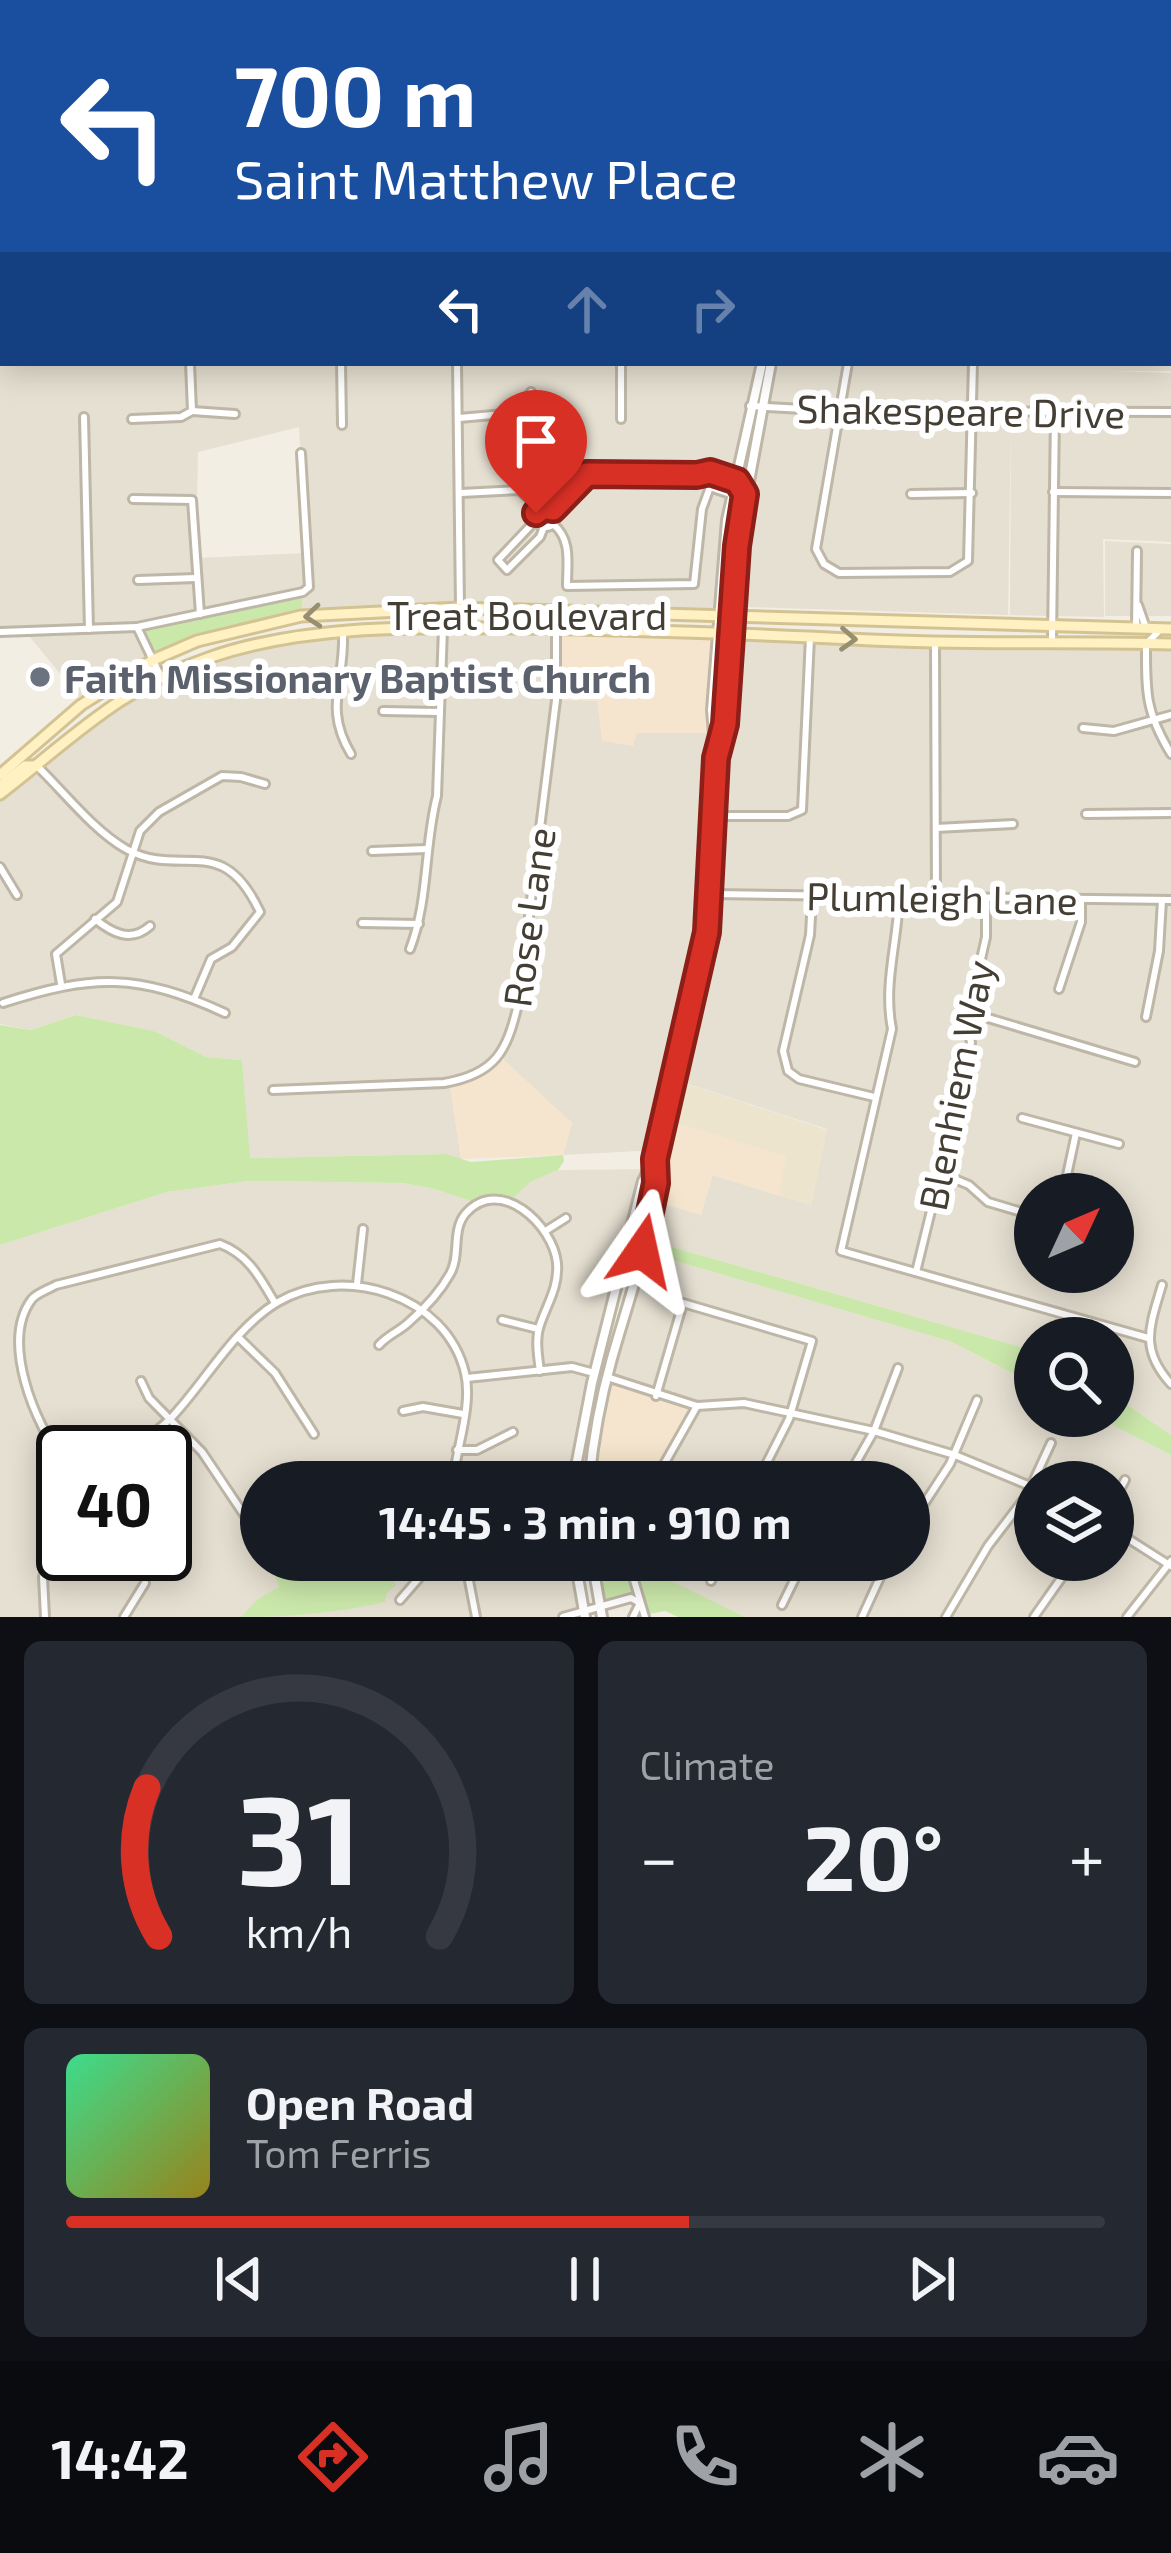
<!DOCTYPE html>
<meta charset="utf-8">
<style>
:root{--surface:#171b24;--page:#242831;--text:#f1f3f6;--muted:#9ea1a6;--line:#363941;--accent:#d93025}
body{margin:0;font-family:"Exo 2",sans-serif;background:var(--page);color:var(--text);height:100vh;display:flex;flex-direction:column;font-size:45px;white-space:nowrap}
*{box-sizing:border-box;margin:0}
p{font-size:39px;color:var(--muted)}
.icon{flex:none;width:66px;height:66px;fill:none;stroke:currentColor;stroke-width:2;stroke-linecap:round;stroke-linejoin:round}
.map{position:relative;height:1617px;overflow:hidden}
.details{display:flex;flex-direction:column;gap:24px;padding:24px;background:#0d0f14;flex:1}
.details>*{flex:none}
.guide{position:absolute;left:0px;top:0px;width:1173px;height:366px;box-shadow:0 6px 30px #0003;background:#1a4fa0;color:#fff;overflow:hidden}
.needle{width:78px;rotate:46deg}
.fabs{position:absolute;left:1014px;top:1173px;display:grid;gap:24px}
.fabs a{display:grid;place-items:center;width:120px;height:120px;border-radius:50%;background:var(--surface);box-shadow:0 6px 30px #0003;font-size:60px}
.speed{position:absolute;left:36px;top:1425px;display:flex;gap:24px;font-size:60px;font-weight:700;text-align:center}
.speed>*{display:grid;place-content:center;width:156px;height:156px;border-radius:50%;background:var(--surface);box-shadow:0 6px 30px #0003;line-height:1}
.speed .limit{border:6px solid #111;border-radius:18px;background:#fff;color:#111}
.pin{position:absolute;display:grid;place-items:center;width:102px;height:102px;color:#fff;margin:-123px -51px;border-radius:50% 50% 50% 0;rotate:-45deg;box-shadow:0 0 12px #0007}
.pin .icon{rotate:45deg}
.me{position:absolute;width:132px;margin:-66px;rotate:11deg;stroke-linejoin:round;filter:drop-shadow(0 0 9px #0008)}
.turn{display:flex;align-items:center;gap:42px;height:252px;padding:0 36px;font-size:54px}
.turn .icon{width:156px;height:156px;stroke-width:2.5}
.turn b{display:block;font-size:84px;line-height:102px}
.lanes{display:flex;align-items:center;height:114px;padding:0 36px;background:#0003;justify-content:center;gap:60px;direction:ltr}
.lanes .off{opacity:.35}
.big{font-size:90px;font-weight:700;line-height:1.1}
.details .widget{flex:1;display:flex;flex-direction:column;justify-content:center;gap:18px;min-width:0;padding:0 42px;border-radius:18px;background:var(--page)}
.details .dial{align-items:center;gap:0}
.dial svg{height:312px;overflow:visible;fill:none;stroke:var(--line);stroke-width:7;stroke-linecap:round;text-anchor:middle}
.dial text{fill:var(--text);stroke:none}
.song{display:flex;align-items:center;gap:36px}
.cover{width:144px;height:144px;border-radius:18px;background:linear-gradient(135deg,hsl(150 70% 55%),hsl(50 70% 35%))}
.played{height:12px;border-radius:6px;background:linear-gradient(90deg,var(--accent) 60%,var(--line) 60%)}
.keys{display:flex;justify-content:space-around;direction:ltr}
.heat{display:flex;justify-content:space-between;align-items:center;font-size:66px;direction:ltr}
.details .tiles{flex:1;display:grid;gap:24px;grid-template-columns:1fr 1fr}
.widget:last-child{grid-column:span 2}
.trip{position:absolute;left:240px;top:1461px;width:690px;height:120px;border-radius:60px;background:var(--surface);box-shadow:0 6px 30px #0003;font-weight:700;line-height:120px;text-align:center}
.tabs{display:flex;height:192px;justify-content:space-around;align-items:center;background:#090b0e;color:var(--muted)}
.tabs .icon{width:84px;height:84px}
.tabs .on{color:var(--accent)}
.tabs b{font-size:54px;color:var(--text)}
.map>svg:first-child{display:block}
</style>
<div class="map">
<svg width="1171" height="1617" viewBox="0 0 1171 1617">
<rect width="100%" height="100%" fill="#f2eee4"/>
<g fill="#e6e0d2" fill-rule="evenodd">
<path d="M0,0H819L3,3V363H762L738,481L701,472L705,485L733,495L721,616L460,608L301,616L303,594L153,660L84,703L25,631L0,632ZM299,427L305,553L196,558L198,452Z"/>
<path d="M1171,9V371H1110L1171,373V542L1103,539L1104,617L1010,615L1011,424L1008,615L744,607L748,524L776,363H1170Z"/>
<path d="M1105,541L1171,544V616H1105Z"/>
<path d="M443,628L557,629L597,700L637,733H714L716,753L725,725L732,631L810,637L1171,644V1435L1129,1406L1113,1387V1338H1035V1351L644,1239L652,1201L712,1175L811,1205L827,1129L676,1080L658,1150L563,1155L572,1122L470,1078L450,1083L461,1159L447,1154L249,1158L242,1060L206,1057L154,1031L76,1015L31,1030L0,1024V794L145,683L265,642ZM1035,1194H1113V1272H1035Z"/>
<path d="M650,1169L592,1383L574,1482H261V1560H575L583,1611L563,1617H0V1245L167,1192L248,1181L402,1183L431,1188L477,1203L558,1170ZM63,1452H165V1554H63Z"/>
<path d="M642,1251L952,1342L1035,1385V1416H1095L1171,1455V1617H745L628,1562L909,1560V1482H654L607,1377ZM1035,1482H1113V1560H1035Z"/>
</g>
<g fill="#f5e5ce">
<path d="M557,629L719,630L714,733H637L633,746L602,741L597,701L556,700Z"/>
<path d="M500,1056L572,1123L563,1155L461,1159L449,1082L470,1078Z"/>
<path d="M666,1120L787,1156L779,1196L713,1175L701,1215L652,1201L655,1158Z"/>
<path d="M607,1377L697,1406L654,1482H589Z"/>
</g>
<path fill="#ece4cd" d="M675,1080L827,1130L811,1205L779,1196L786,1156L666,1120Z"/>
<g fill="#cbe8ab">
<path d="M303,592L301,616L197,641L153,660L137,627Z"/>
<path d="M76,1015L154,1031L206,1057L242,1060L250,1158L447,1154L471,1162L563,1155L564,1161L558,1170L530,1182L508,1203L494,1200L477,1203L431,1188L402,1183L248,1181L167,1192L0,1245V1025L31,1030Z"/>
<path d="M644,1239L1035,1351V1385L952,1342L642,1251Z"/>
<path d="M1113,1387L1129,1406L1171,1435V1455L1095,1416H1113Z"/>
<path d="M270,1560H388L396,1585L386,1594L385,1602C336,1613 290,1617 241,1617L258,1599L279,1587Z"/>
<path d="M592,1560H628L745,1617H678L665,1611L633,1617L640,1603L631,1598L599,1606Z"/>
</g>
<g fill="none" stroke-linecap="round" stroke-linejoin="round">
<g stroke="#beb6a6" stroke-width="12">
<g id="minor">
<path d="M420,0V3"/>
<path d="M575,0L577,3"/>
<path d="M983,0L984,3"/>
<path d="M32,3L35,0"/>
<path d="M180,3L193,0"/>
<path d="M0,23L3,22"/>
<path d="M1170,89H1171"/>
<path d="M0,136L3,135"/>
<path d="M1170,171H1171"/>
<path d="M0,225L3,224"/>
<path d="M0,358L3,357"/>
<path d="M190,363L192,411"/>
<path d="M341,363L342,425"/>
<path d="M457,363L460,608"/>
<path d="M621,363V419"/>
<path d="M848,363L816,549L824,564L839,573L950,572L968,561L973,363"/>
<path d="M750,406L840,411L1171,412"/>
<path d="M192,411L235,414"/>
<path d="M84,417L89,629"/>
<path d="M459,418L516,413L531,392"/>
<path d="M132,419L181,417L192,411"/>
<path d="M1053,492L1171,493"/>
<path d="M461,493L519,490L540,508"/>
<path d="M911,494L972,493"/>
<path d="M133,499L192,500L200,614"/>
<circle cx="546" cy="517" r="10"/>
<path d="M553,509L587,474L697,475C715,468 735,478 745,494L733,495L710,487"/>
<path d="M536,520L498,560L507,570L540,537L544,527"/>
<path d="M553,524C572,540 567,562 567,586L694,584L702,509L710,487L697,475"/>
<path d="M138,580L196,578"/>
<path d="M1138,605L1146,628"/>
<path d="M137,627L303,592L309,587L301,453"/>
<path d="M1136,628L1137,551"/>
<path d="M0,632L137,627L161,677"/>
<path d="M1158,632L1146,644C1146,692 1145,711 1171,754"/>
<path d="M343,634C345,683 323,707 351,754"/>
<path d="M1052,641L1055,413"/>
<path d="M935,643L936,897"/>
<path d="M383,711L440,712"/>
<path d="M1083,728L1114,731L1171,715"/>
<path d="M37,766C64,792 93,830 126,849C182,880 221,829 260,912L232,947L211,959L194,999"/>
<path d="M1086,814L1171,813"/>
<path d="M714,816H788L802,810L810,637"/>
<path d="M936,828L1013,824"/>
<path d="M372,851L427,849"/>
<path d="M0,867L17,895"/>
<path d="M712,894L1171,900"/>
<path d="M899,896C898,941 883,984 892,1029L841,1251L1148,1338"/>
<path d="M812,897L810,935L783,1051L788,1071L799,1079L874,1097"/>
<path d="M95,919C112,933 131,943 150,926"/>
<path d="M362,923L419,924"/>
<path d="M410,949C429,900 424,846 437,796L443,628"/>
<path d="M61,984L56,954L117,902L140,831L159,812L222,776L241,777L265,784"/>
<path d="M1059,989L1081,922V899"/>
<path d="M3,1003C93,974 138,973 225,1013"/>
<path d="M968,1012L1135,1062"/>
<path d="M1146,1017L1159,951L1162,900"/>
<path d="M273,1090L444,1083C496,1074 507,1051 518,1004L556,700V613"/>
<path d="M1022,1118L1119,1144"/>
<path d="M940,1173L969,1185L988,1202L1035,1216"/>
<path d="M1063,1194L1076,1133"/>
<path d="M547,1230L566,1218"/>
<path d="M916,1272L964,1076L971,1043L967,1021L986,937V898"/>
<path d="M357,1284L363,1229"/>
<path d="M1162,1285C1150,1326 1139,1349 1171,1384"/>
<path d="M502,1320L538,1329"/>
<path d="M239,1338L275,1373L314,1434"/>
<path d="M379,1345C388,1335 398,1332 408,1323C423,1310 440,1292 450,1274C461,1255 451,1230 466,1213C500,1175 553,1225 557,1263C559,1287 547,1304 540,1325C535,1339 538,1356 540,1371"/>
<path d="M607,1377L697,1406L744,1403L874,1431L955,1455L1035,1488"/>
<path d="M467,1378L572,1367L594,1373"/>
<path d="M141,1381L149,1398L202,1452L261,1540"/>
<path d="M656,1396L683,1303L812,1341L789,1419L757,1482"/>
<path d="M403,1411L423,1407L463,1414"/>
<path d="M457,1450H477L513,1432"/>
<path d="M129,1452C143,1441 159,1430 172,1417C206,1381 234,1328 278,1302C343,1264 446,1294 465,1373C473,1405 456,1449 453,1482"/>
<path d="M63,1460C35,1424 0,1341 32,1299C37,1293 49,1289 56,1285L220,1244C249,1255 260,1278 275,1303"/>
<path d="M415,1482L453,1481"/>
<path d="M654,1482L697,1406"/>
<path d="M845,1482L874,1431L898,1368"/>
<path d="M1113,1503L1125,1480"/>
<path d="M909,1527L950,1464L977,1400"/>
<path d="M1113,1529L1171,1566"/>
<path d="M465,1560L476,1617"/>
<path d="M628,1560L645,1617"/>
<path d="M711,1581L719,1560"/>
<path d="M400,1600L426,1570L453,1560"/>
<path d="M782,1605L804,1560"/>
<path d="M45,1617L43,1577L63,1512"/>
<path d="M124,1617L145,1583"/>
<path d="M563,1617L631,1598L640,1603L633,1617"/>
<path d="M862,1617L888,1560"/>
<path d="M946,1617L988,1546L1027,1495L1051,1443"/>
<path d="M1034,1617L1074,1560"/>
<path d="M1127,1617L1171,1561"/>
</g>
</g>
<g stroke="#beb6a6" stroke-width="14">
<g id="tertiary">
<path d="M819,0V3"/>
<path d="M718,753L725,725L737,546L771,363"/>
<path d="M573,1482L592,1383L643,1181L655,1158L668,1113L707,932L716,758L712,710L727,520L762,363"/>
<path d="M589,1482C593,1442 600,1401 611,1362C629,1297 656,1228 655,1160"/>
<path d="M575,1560L585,1617"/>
<path d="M592,1560L602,1617"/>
</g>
</g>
<g stroke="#d3c392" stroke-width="15">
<g id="secondary">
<path d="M0,775L81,705L153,660L197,641L301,616L460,608L1171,629"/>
<path d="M0,786L25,766H37"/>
<path d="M0,794C74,737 119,688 211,657C304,625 411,627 508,628C630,629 750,634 871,640C971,645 1071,641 1171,644"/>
</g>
</g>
<use href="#minor" stroke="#fff" stroke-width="6"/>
<use href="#tertiary" stroke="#fff" stroke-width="8"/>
<use href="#secondary" stroke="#fff1c1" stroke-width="9"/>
</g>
<defs><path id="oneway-chevron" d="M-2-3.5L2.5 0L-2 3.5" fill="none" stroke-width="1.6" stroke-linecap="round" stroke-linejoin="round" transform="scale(3)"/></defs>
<g stroke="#988f73">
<use href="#oneway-chevron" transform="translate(313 616) rotate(175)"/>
<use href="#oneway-chevron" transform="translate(848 639) rotate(3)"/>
</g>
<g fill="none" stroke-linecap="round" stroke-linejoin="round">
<g stroke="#8d1f18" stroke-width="30">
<path id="route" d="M536,513L543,507L553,509L587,474L697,475L710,472L737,481L745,494L737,546L725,724L716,758L707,932L655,1159L656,1183L642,1251"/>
</g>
<use href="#route" stroke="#d93025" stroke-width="21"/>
</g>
<circle fill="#6b7280" stroke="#fff" stroke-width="4.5" cx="40" cy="677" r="12"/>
<g text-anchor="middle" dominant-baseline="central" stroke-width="12" stroke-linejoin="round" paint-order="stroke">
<g font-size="39" fill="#443e34" stroke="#fff">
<text transform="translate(961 410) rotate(1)">Shakespeare Drive</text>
<text x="527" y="614">Treat Boulevard</text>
<text transform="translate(942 897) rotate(1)">Plumleigh Lane</text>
<text transform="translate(528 917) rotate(-82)">Rose Lane</text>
<text transform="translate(955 1085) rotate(-79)">Blenhiem Way</text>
</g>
<g font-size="39" font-weight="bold" fill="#5b616d" stroke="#fff" text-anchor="start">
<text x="64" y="677">Faith Missionary Baptist Church</text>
</g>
</g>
</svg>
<div class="fabs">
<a><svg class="needle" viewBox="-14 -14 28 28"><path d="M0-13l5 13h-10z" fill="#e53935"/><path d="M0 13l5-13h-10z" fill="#9ea1a6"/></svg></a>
<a><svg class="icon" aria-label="search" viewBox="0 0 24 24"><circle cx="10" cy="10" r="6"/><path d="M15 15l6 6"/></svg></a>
<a><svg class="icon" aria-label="layers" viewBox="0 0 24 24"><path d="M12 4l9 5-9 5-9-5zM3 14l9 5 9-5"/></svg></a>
</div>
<div class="speed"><div class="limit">40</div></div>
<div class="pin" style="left:536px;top:513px;background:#d93025"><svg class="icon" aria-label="arrive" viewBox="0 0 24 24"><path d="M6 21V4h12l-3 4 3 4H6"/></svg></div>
<svg class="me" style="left:642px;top:1251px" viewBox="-20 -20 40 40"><path d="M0-17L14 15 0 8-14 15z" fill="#d93025" stroke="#fff" stroke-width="4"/></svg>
<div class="trip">14:45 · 3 min · 910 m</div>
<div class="guide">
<div class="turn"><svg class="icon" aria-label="left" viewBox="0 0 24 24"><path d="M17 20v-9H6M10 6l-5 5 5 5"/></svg><div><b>700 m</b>Saint Matthew Place</div></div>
<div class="lanes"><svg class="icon" aria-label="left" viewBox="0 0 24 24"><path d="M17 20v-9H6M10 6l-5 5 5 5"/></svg><svg class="icon off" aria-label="ahead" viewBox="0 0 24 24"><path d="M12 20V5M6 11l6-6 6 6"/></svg><svg class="icon off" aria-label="right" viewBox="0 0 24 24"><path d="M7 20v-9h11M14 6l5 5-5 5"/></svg></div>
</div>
</div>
<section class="details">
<div class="tiles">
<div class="widget dial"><svg viewBox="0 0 100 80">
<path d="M14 69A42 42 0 1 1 86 69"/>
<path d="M14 69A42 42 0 0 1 11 31" stroke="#d93025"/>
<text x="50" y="56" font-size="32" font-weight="700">31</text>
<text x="50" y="72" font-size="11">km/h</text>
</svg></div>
<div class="widget"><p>Climate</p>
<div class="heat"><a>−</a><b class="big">20°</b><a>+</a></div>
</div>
<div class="widget">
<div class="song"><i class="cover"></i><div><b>Open Road</b><p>Tom Ferris</p></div></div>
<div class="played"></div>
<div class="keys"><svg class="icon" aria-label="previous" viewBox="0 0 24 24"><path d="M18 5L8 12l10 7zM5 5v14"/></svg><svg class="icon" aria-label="pause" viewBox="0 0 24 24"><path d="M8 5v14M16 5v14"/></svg><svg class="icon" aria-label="next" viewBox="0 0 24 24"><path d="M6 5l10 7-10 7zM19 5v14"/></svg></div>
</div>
</div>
</section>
<nav class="tabs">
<b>14:42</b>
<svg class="icon on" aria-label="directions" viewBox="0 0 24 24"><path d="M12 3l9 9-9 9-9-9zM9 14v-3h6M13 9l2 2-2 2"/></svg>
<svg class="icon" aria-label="music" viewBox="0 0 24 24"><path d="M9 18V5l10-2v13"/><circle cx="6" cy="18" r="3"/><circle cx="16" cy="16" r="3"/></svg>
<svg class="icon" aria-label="phone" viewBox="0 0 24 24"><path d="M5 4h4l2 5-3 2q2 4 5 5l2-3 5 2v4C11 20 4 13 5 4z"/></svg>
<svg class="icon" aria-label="climate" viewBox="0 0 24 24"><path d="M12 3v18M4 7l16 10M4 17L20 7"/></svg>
<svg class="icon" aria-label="car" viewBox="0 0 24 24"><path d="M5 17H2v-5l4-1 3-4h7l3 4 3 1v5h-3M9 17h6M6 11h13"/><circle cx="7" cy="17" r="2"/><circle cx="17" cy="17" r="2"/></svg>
</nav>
